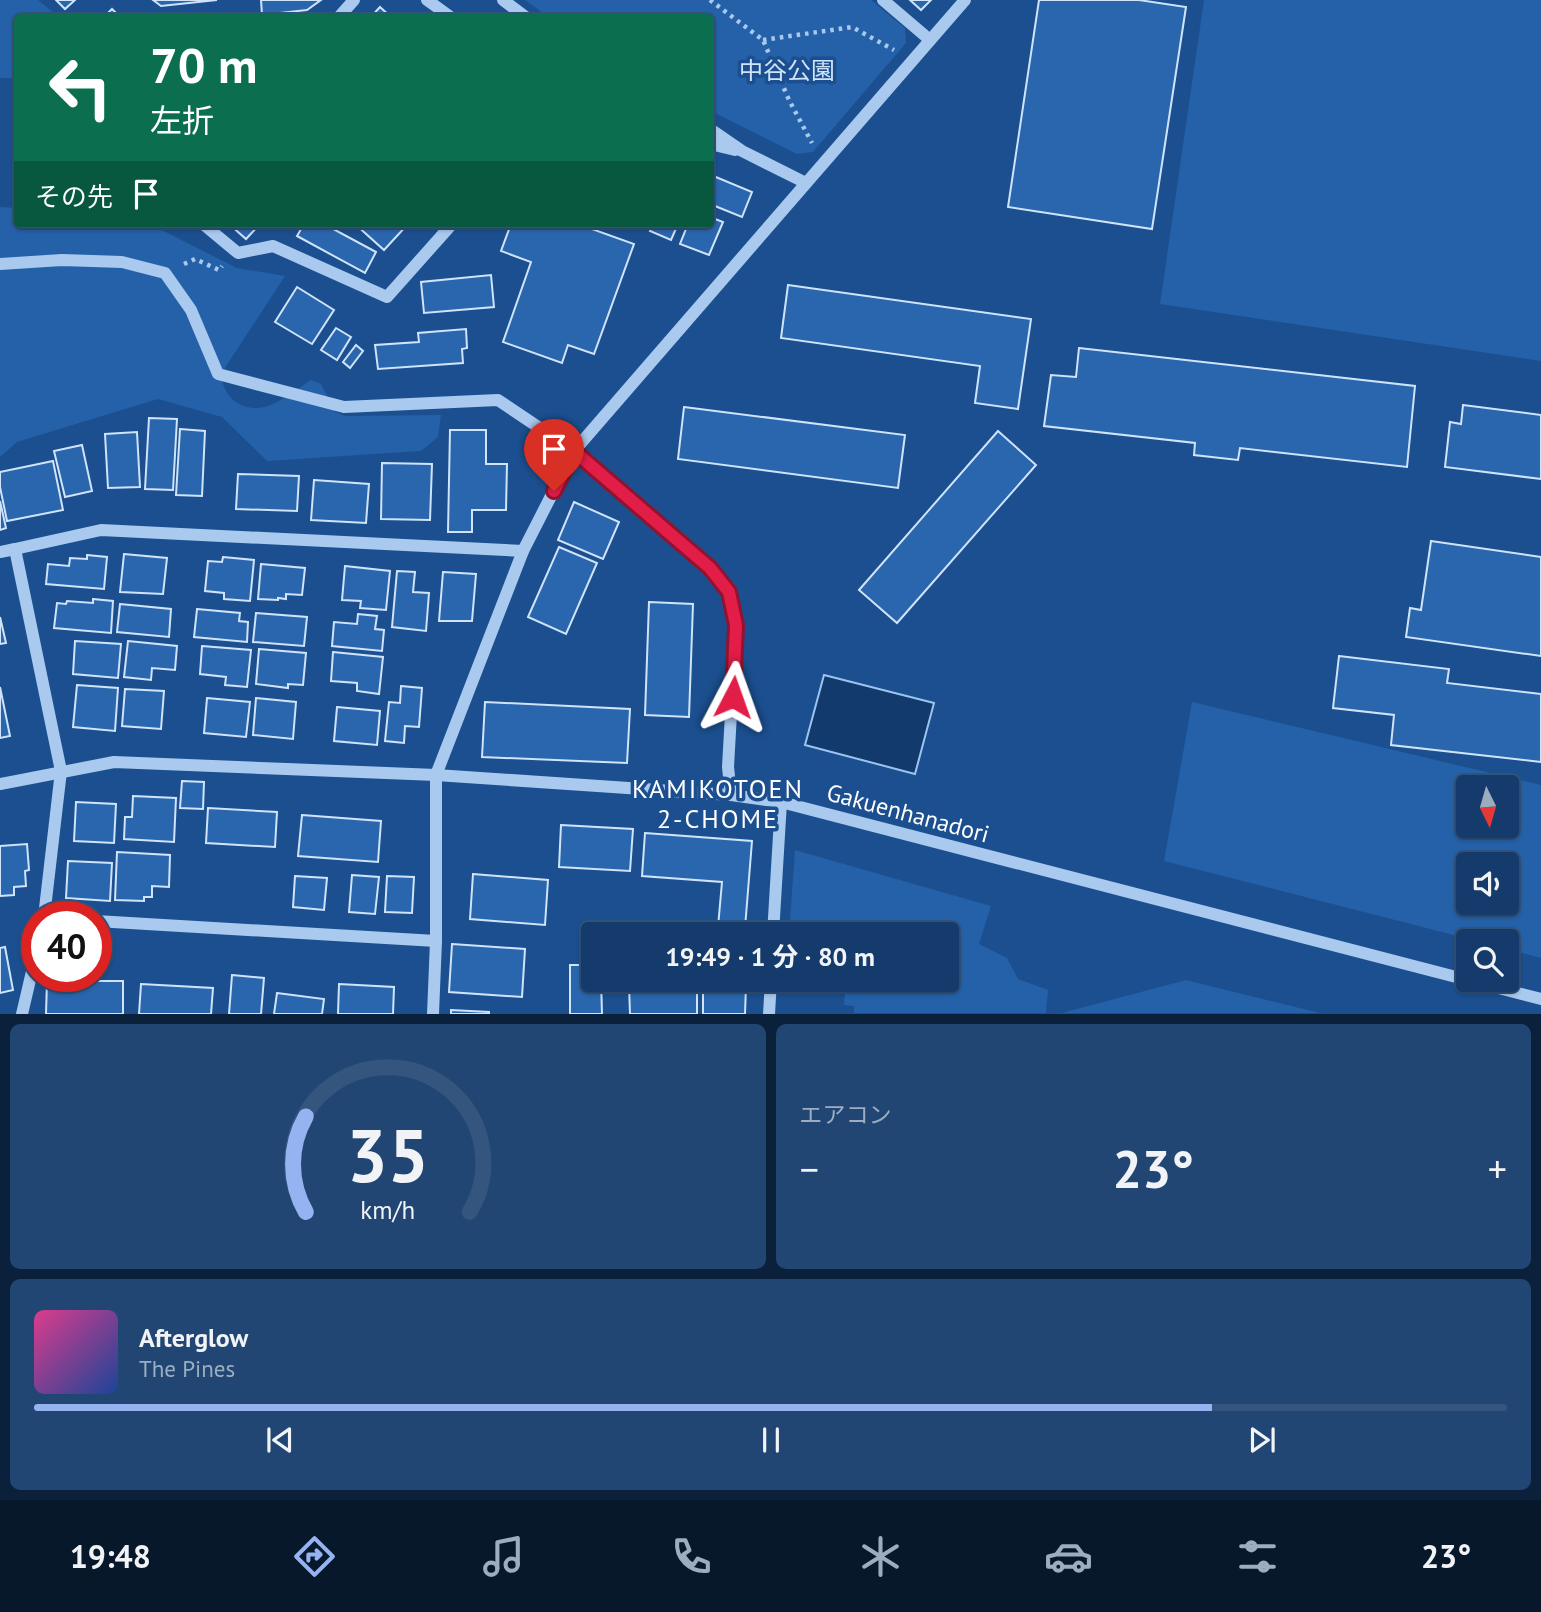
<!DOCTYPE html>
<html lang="ja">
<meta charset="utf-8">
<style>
:root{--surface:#143b6b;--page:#214673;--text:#f1f3f6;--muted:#9dadc1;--line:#33557e;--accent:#95b2f1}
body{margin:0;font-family:"PT Sans","Noto Sans JP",sans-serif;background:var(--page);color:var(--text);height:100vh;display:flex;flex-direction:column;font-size:26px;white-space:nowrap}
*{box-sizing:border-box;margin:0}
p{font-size:23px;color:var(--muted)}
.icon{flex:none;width:38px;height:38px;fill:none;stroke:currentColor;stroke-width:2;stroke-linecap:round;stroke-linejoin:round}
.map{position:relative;height:1014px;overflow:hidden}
.side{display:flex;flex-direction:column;gap:10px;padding:10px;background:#0b203b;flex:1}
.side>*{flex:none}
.guide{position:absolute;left:14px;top:14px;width:700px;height:214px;border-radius:7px;box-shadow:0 2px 5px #0004,0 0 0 2px var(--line);background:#0b6e4f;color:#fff;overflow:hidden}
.needle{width:46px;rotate:175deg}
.fabs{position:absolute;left:1456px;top:775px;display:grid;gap:14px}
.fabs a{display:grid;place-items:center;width:63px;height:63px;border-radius:7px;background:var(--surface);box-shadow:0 2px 5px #0004,0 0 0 2px var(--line);font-size:35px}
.speed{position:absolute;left:21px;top:901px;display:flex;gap:14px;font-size:35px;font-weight:700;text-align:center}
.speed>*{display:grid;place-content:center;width:91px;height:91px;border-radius:50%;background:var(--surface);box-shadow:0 2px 5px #0004,0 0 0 2px var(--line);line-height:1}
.speed .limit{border:10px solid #d22;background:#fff;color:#111}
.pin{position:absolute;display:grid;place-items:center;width:60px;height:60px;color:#fff;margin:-72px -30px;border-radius:50% 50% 50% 0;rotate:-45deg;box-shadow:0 0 7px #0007}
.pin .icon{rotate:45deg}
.me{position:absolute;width:77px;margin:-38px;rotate:4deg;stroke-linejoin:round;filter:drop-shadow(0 0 5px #0008)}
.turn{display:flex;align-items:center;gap:24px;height:147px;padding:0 21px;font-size:32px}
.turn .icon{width:91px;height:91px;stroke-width:2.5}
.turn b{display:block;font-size:49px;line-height:60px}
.then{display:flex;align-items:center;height:66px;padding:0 21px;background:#0003;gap:14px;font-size:26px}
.big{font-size:52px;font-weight:700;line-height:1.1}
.side .card{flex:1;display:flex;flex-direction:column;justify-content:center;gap:10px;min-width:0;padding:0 24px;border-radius:10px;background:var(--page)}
.side .dial{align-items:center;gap:0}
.dial svg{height:182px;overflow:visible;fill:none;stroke:var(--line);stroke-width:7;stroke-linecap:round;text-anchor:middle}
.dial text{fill:var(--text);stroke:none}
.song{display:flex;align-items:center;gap:21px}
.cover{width:84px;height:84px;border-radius:10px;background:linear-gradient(135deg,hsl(330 70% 55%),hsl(220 70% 35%))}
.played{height:7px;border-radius:4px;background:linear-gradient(90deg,var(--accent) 80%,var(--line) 80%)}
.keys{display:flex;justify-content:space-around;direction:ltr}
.heat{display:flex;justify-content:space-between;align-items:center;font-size:38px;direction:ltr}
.side .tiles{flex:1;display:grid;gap:10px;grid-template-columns:1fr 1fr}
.card:last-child{grid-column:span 2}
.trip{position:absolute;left:581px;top:922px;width:378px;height:70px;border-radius:7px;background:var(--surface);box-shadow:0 2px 5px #0004,0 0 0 2px var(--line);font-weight:700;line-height:70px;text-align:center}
.dock{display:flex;height:112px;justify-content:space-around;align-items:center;background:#08182b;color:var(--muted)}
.dock .icon{width:49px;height:49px}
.dock .active{color:var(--accent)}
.dock b{font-size:32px;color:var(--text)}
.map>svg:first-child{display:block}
</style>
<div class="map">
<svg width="1541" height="1014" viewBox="0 0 1541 1014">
<rect width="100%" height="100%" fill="#1b4f8f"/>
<g fill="#2461a8" fill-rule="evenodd">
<path d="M0,0H38L59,17L18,18L17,74L12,78H0Z"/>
<path d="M525,0H871L905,28L906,43L813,152L797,154L711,111L710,18L549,17Z"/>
<path d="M1204,0H1541V361L1160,304Z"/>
<path d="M0,207L17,208L18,224H150L237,268L285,276L221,374C224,402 247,415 273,404C286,398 299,388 311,380L321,384L335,412L345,416L441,415L438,437L421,451L267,461L222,417L158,399L17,442L0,457Z"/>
<path d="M1192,702L1541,785V958L1507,949V942L1477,941L1164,861ZM1468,788H1507V826H1468ZM1507,864V903H1468V864Z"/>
<path d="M795,850L991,906L979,944L1007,958L1018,979L1048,990L1046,1013H854V1006L844,1005L846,980H947V934H789Z"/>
<path d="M1186,980L1320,1013H1062Z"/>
</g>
<path fill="#123a6d" stroke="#9cc4f0" stroke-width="2" d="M824,675L934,703L915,774L805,745Z"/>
<g fill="#2a66ad" stroke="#cfe3fa" stroke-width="2">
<path d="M56,0H75L65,9Z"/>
<path d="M153,0H217L161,6Z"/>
<path d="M261,0H321L307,10L262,15Z"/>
<path d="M910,0H931L921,10Z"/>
<path d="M1039,0H1139L1186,7L1152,229L1008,207Z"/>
<path d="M380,7L392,18H370Z"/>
<path d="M112,9L121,18H103Z"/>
<path d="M14,89H18V196H15Z"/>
<path d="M711,175L752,192L742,217L710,204Z"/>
<path d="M710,217L723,222L709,255L680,244L688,224H710Z"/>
<path d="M229,224H260L246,239Z"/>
<path d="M304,224H324L376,252L365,273L297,236Z"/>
<path d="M355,224H408L384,250Z"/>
<path d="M511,224H578L634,244L594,354L568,345L562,363L503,342L531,262L501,251Z"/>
<path d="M653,224H678L671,240L650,231Z"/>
<path d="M491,275L494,307L424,313L421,282Z"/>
<path d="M788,285L1031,319L1018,409L975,403L980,366L781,338Z"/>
<path d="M297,287L334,310L312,344L275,322Z"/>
<path d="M336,328L351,337L337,360L321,350Z"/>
<path d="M466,329L467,348L462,349L463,363L378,369L375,345L419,342L418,333Z"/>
<path d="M356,345L363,351L350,368L343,362Z"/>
<path d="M1079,348L1415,386L1407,467L1240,448L1238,460L1194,455L1195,443L1044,426L1051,375L1076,377Z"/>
<path d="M1463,405L1541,415V479L1445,467L1450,422L1461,424Z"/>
<path d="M684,407L905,435L898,488L678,459Z"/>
<path d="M149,418L177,419L173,490L145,489Z"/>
<path d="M180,429L205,431L202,496L176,495Z"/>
<path d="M450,430H486V464H507L506,510H472V532H448Z"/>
<path d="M998,431L1036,465L897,623L859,590Z"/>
<path d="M137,432L140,487L108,488L105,434Z"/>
<path d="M82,445L92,491L65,497L54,451Z"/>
<path d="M53,461L63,510L7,521L0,487V472Z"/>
<path d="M382,463L432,464L430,520L381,519Z"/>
<path d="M238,474L299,476L297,511L236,509Z"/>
<path d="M314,480L369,484L366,523L311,520Z"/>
<path d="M0,501L6,528L0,530Z"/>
<path d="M574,502L619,522L603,559L558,540Z"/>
<path d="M1431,541L1541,557V656L1406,637L1410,608L1421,610Z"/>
<path d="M559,547L597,563L566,634L528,617Z"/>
<path d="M124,554L167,558L163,594L120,592Z"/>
<path d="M87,555L107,557L104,589L46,584L48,564L69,566L70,558L87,559Z"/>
<path d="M223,557L254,560L250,601L224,599V593L205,591L208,561L222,562Z"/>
<path d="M261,564L305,568L302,595L286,594V599L278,598V600L258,599Z"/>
<path d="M345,566L390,571L386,610L360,608L361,601L342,600Z"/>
<path d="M397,571L415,572L413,592L429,593L426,631L392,627Z"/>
<path d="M443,572L476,574L472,621H439Z"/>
<path d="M93,599L113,601L111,633L54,628L57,603L66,604L67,601L93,603Z"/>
<path d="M649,602L693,604L689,717L645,715Z"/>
<path d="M120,604L171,609L169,637L117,632Z"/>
<path d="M197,609L240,613L239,621L248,622L247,642L194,637Z"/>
<path d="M256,613L307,617L304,646L253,642Z"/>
<path d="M358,614L377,616L375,629L384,630L382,651L332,646L334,622L357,624Z"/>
<path d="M0,617L6,643L0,644Z"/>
<path d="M75,641L121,644L118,678L73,674Z"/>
<path d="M128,641L177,646L175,670L152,668L151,680L124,677Z"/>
<path d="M202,646L251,650L247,687L225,685L226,677L200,674Z"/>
<path d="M259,649L306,653L303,685L288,684V688L256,684Z"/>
<path d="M333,652L383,657L379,694L357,691V683L331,681Z"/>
<path d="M1339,656L1449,669L1447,683L1541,694V762L1391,745L1394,715L1333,708Z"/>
<path d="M77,685L118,688L115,731L73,727Z"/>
<path d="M401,686L422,688L419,727L405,726L404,743L385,741L389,702L400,703Z"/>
<path d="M0,687L10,736L0,738Z"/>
<path d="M125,689L164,691L161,729L122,726Z"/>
<path d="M207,698L250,702L246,737L204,733Z"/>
<path d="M256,698L296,702L293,739L253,735Z"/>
<path d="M485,702L630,709L627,763L482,757Z"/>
<path d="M337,707L380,711L377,745L334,741Z"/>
<path d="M182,781L204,782L203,809L180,808Z"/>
<path d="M133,796L176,798L174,842L124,839L125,817H132Z"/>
<path d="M76,802L116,804L114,843L74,841Z"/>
<path d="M208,808L277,812L275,847L206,843Z"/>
<path d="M302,815L381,821L378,862L298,856Z"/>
<path d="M561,825L633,829L630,871L559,867Z"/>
<path d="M645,833L752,841L745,928L718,927L722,882L642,876Z"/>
<path d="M27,844L29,870L25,871L26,886L14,887V895L0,896V846Z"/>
<path d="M117,852L170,855L169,887L152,886V897H144V901L115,900Z"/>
<path d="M68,861L112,863L110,901L66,898Z"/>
<path d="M473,874L548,880L545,925L470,919Z"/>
<path d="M352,875L379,877L375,914L349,912Z"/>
<path d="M295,876L327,878L324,910L293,907Z"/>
<path d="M387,876L414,877L412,913L385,912Z"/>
<path d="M452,944L525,949L522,997L449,992Z"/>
<path d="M5,947L13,990L0,993V948Z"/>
<path d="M570,965H593V980H601L602,1014H570Z"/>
<path d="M232,975L264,978L261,1014H229Z"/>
<path d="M47,981H123V1014H46Z"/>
<path d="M697,983V1014H630L629,985Z"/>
<path d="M141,984L213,988L211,1014H139Z"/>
<path d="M339,984L394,987L393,1014H338Z"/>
<path d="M703,985L746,986L745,1014H703Z"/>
<path d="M277,993L324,999L322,1014H274Z"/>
<path d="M451,1010L489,1012V1014H451Z"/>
</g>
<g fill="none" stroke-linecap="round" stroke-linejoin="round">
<g stroke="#a9c9ee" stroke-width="4.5" stroke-dasharray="3.5 5" stroke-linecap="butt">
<path d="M710,0L763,40L789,100L812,143"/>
<path d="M763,40L852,27L894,50"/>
<path d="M184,264L195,259L219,270L222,266"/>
</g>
<g stroke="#a9c9ee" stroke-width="12">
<path d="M427,0L452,18"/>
<path d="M503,0L527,18"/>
<path d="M883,0L930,40"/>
<path d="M338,18L354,0"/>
<path d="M710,129L742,151L806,183"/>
<path d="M710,144L735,150"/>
<path d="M203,224L238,253L273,246L387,297L452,224"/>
<path d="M0,264L62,260L122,262L165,273L191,310L218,374L344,407L498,400L574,451L710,568L729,592L736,625L728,767L731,795"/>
<path d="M0,552L15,549"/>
<path d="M0,784L114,762L436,775L731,795L781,802L1541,999"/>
<path d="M44,917L61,771L15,549L101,530L523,551"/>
<path d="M96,921L436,941"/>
<path d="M773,934L781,802"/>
<path d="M22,1014L37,950"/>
<path d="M433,1014L436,941V775L523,551L574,451L965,0"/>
<path d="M769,1014L771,980"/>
</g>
</g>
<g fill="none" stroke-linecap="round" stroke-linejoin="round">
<g stroke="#92132f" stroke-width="18">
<path id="route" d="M554,491L574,451L710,568L729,592L736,625L733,697"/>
</g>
<use href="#route" stroke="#e11d48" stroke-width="12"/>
</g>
<g text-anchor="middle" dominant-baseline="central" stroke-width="7" stroke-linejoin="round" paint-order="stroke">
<g font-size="24" fill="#cfe3fa" stroke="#1b4f8f">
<text x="787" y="70">中谷公園</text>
</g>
<g font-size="24" fill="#fff" stroke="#1b4f8f">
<text transform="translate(908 813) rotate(15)">Gakuenhanadori</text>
</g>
<g font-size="26" letter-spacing="2" fill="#fff" stroke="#1b4f8f">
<text x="718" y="788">KAMIKOTOEN<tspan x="718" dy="30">2-CHOME</tspan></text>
</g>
</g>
</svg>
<div class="fabs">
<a><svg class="needle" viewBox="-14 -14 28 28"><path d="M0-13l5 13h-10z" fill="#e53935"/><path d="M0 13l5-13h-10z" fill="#9dadc1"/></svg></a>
<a><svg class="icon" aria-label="sound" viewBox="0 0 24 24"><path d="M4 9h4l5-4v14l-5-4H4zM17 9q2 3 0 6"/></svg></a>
<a><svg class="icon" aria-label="search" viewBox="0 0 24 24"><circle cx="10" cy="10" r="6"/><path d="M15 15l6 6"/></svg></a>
</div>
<div class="speed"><div class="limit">40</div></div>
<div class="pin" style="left:554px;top:491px;background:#d93025"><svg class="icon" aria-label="arrive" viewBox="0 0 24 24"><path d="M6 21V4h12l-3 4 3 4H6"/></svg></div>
<svg class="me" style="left:733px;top:697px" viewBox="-20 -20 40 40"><path d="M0-17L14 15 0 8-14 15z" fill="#e11d48" stroke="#fff" stroke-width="4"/></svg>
<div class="trip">19:49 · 1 分 · 80 m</div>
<div class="guide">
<div class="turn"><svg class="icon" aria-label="left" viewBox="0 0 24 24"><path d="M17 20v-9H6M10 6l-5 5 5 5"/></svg><div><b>70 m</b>左折</div></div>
<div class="then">その先<svg class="icon" aria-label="arrive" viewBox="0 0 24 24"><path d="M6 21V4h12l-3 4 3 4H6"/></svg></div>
</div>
</div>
<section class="side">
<div class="tiles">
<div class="card dial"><svg viewBox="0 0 100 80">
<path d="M14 69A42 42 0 1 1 86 69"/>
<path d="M14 69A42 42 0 0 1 14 27" stroke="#95b2f1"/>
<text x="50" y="56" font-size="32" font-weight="700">35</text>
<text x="50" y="72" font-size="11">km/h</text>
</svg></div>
<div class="card"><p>エアコン</p>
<div class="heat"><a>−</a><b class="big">23°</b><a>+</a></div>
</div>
<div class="card">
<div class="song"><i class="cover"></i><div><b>Afterglow</b><p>The Pines</p></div></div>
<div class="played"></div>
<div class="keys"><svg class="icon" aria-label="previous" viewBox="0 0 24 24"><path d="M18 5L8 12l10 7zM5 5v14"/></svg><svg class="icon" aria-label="pause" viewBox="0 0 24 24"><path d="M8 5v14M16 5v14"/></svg><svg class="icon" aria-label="next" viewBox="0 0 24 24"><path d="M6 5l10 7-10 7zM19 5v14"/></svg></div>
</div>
</div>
</section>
<nav class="dock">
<b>19:48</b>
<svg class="icon active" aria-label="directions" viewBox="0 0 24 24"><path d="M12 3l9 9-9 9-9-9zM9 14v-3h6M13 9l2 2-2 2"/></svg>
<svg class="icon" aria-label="music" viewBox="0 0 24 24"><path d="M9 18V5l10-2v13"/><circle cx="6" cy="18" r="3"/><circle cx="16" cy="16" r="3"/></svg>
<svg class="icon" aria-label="phone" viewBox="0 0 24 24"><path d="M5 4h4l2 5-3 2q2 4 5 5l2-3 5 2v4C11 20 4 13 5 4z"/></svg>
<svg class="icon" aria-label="climate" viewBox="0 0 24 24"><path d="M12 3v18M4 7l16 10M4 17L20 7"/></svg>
<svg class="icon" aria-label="car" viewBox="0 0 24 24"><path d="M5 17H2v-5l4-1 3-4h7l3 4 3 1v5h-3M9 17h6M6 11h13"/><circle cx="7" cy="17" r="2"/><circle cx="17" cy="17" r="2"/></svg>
<svg class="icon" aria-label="filters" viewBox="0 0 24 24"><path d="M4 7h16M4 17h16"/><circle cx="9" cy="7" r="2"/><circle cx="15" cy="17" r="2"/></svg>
<b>23°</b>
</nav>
